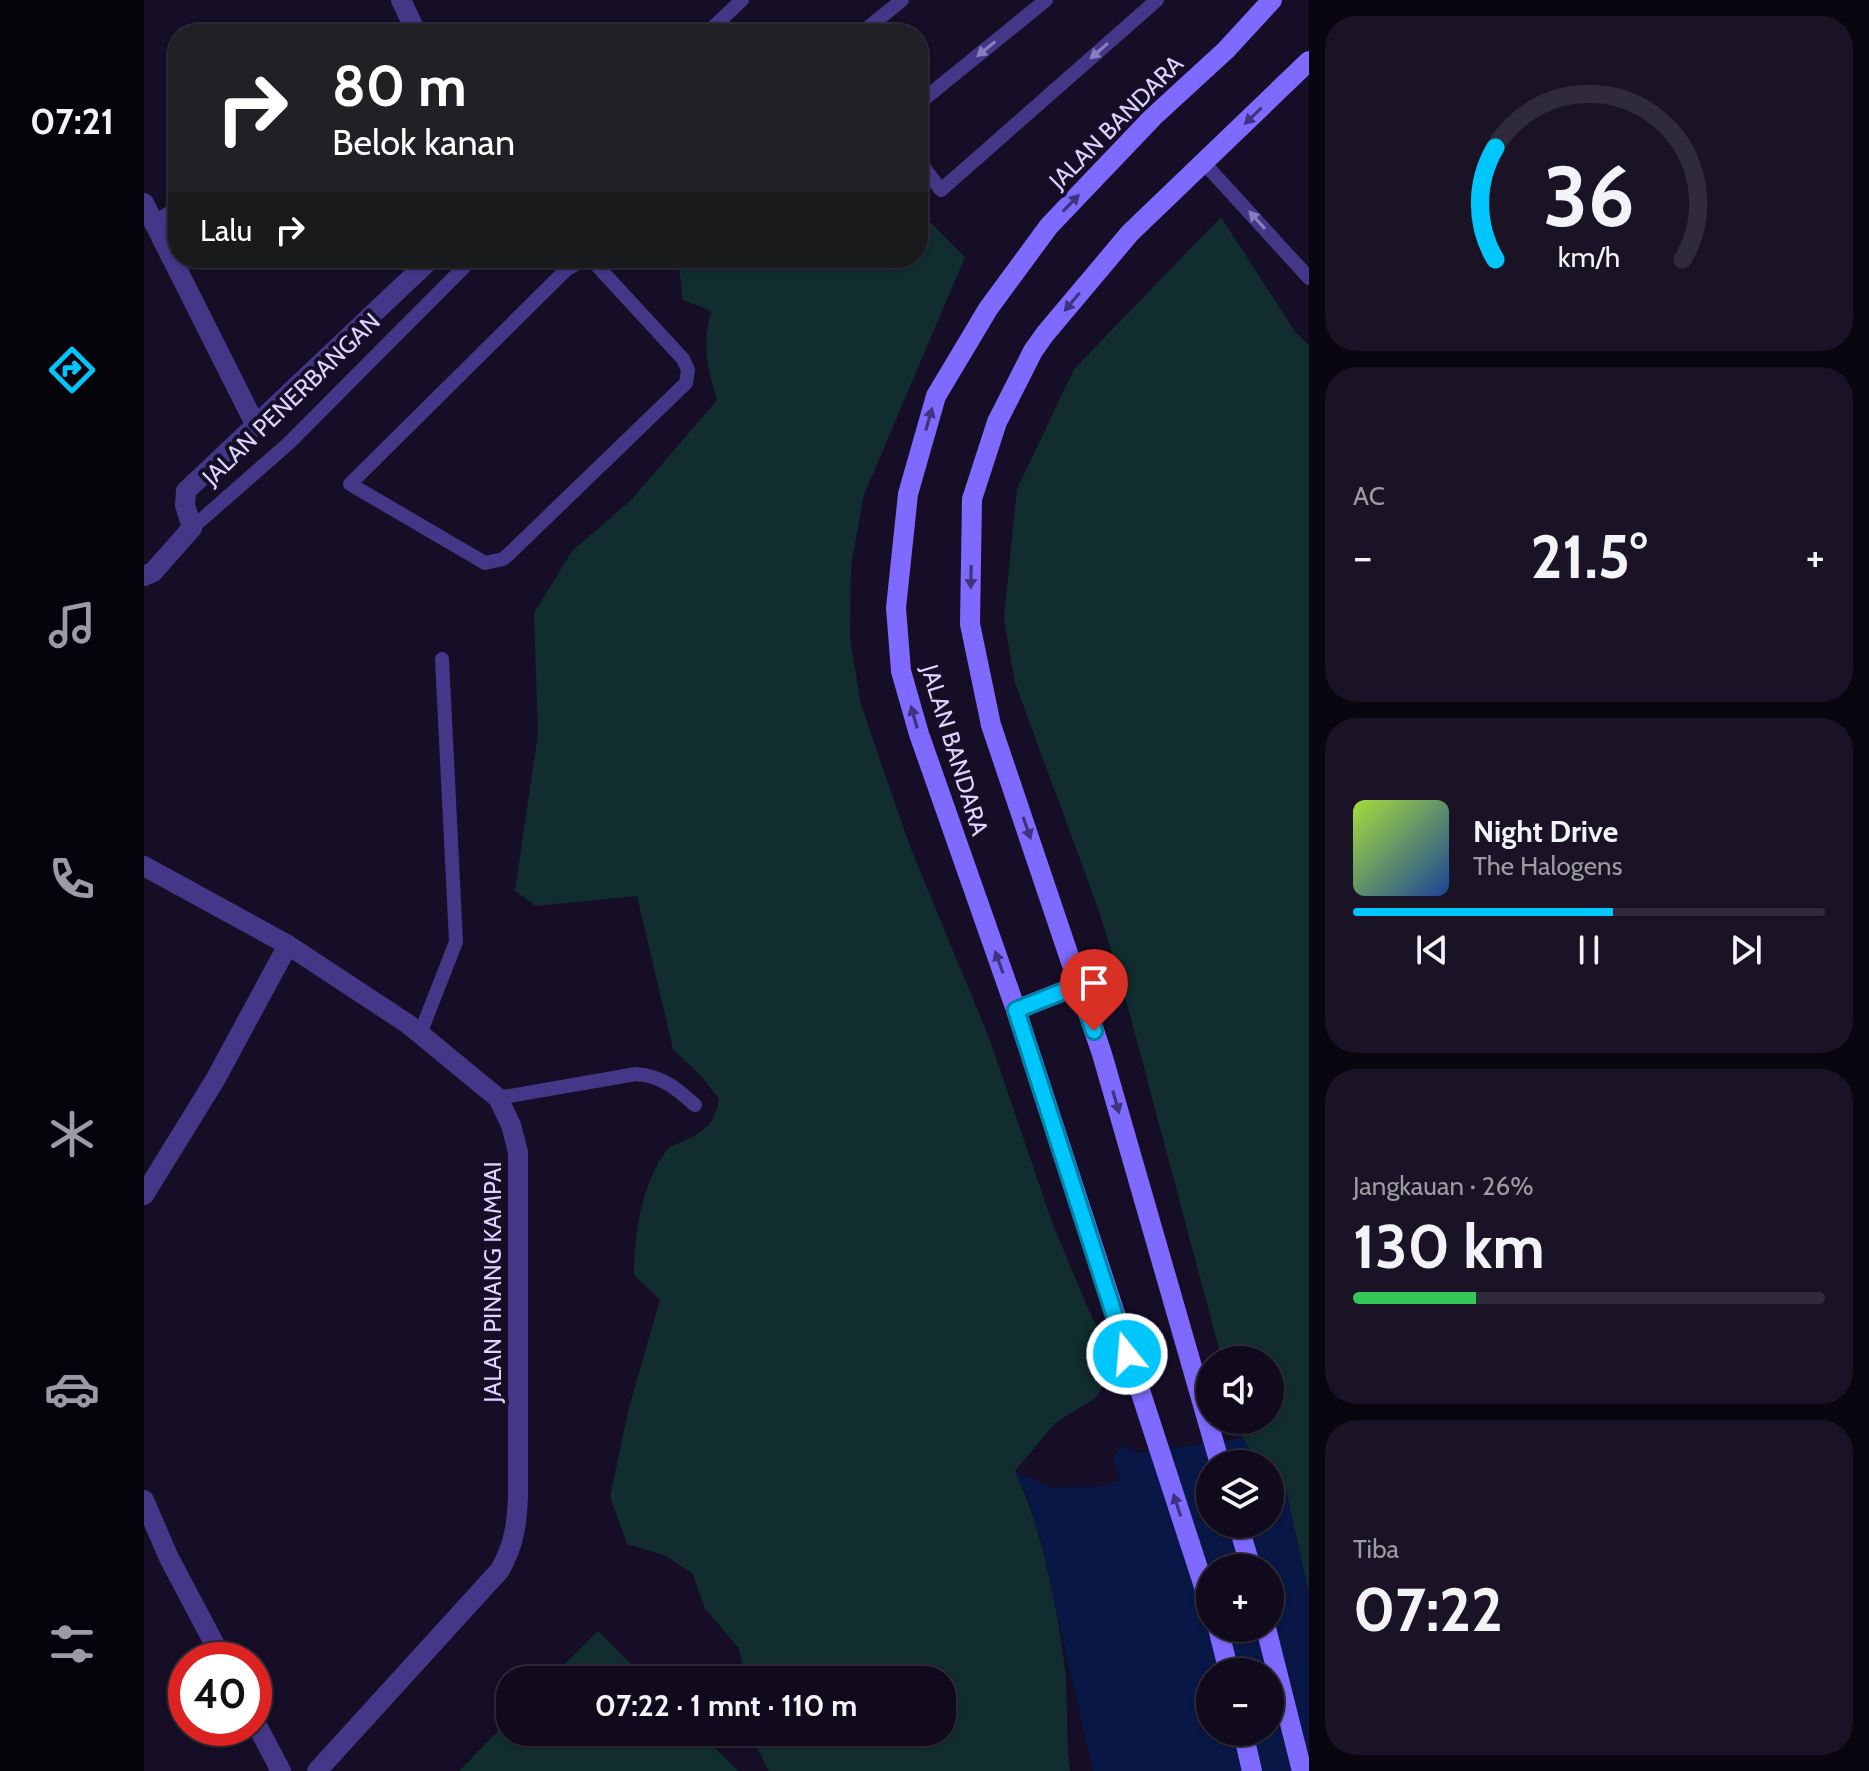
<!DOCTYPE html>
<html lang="id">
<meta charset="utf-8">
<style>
:root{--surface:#100a1c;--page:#191325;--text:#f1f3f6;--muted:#9c9aa3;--line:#302b3b;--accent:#00c6fe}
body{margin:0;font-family:Cabin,sans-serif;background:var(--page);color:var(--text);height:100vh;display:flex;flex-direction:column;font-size:30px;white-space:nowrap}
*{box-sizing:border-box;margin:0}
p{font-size:26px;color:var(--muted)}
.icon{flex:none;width:44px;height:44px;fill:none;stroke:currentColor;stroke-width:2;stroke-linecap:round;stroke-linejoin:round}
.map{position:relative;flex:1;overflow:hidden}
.sheet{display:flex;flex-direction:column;gap:16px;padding:16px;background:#09060f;width:560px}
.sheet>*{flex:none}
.banner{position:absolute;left:24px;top:24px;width:760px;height:244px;border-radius:32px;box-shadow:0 2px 6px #0004,0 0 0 2px var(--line);background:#202124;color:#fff;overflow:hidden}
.buttons{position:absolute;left:1052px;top:1346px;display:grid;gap:16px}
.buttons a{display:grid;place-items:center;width:88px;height:88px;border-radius:50%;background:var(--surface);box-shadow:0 2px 6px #0004,0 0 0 2px var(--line);font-size:40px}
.speed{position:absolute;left:24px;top:1642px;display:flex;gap:16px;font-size:40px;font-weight:700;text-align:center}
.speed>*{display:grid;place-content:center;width:104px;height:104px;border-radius:50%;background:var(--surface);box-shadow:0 2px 6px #0004,0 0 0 2px var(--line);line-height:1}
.speed .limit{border:12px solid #d22;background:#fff;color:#111}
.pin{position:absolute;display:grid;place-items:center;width:68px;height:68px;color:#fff;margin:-82px -34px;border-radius:50% 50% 50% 0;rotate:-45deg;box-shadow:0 0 8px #0007}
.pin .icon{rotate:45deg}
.me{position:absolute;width:88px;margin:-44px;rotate:343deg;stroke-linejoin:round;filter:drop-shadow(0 0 6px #0008)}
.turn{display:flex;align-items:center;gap:28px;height:168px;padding:0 32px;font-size:36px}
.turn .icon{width:104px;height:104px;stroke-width:2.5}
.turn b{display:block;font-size:56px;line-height:68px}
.then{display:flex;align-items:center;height:76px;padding:0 32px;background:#0003;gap:16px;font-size:30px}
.big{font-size:60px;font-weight:700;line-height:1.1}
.sheet .widget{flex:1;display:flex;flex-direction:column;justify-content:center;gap:12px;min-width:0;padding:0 28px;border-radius:32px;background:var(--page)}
.sheet .dial{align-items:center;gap:0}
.dial svg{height:208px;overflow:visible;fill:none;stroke:var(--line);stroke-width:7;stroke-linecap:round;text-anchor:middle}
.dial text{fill:var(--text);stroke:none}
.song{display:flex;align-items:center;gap:24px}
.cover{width:96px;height:96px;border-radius:12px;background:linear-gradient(135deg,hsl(80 70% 55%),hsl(220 70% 35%))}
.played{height:8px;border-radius:4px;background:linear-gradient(90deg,var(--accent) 55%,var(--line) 55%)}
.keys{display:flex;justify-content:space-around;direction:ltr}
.heat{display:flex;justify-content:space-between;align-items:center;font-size:44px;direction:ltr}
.charge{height:12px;border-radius:6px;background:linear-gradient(90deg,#34c759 26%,var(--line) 0)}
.trip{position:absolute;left:352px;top:1666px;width:460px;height:80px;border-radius:32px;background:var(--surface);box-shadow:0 2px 6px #0004,0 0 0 2px var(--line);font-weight:700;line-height:80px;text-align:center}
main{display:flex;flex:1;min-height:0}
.tabs{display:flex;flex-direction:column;width:144px;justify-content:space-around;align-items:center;background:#06040b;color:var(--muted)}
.tabs .icon{width:56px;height:56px}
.tabs .current{color:var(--accent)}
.tabs b{font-size:36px;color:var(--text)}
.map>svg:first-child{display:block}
</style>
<main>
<nav class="tabs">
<b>07:21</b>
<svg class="icon current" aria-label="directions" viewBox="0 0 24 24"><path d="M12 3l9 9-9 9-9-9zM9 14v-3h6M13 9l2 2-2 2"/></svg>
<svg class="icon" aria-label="music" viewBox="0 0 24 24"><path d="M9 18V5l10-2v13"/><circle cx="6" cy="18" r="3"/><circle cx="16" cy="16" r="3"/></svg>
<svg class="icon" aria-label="phone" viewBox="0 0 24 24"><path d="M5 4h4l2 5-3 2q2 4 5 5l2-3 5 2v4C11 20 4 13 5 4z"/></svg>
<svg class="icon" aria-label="climate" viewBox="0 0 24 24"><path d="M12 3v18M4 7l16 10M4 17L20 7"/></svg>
<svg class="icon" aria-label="car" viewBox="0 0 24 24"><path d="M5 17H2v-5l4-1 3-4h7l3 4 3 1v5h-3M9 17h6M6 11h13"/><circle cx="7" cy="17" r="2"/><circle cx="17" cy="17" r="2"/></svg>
<svg class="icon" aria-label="filters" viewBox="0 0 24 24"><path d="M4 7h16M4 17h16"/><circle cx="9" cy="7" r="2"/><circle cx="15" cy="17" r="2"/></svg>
</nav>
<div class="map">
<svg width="1165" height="1771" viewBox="0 0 1165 1771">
<rect width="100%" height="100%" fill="#150e26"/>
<g fill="#112d30">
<path d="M774,210L821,257L720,495L707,566L706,638L717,705L767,849L846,1040L909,1225L946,1313L971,1361L953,1397L911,1423L871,1471C898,1529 911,1597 920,1661C925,1697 921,1734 926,1771H625L613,1748L610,1732H798V1680H601L595,1649L561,1608L548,1573L522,1556L483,1544L466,1497L485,1407L516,1300L490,1275C490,1234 497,1186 522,1151C525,1146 532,1145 537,1142C559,1133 572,1123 575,1099L558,1077L529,1049L493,896L392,906L371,891L394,733L390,613L428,551L487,500L573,400C563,367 558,346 567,311L539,300L534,258H774Z"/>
<path d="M1077,217L1152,333L1165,345V1594L1141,1487L1128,1486L1126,1464H1115L1096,1433L1093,1420H1126V1360H1078L979,989L954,908L871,683L860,619L873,489L930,369Z"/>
<path d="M454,1631L503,1680H405Z"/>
<path d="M366,1719V1732H555L594,1771H315Z"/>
</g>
<path fill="#081745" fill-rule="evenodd" d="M1099,1438L1115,1464H1066V1524H1126V1483L1128,1486H1141L1165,1594V1771H949L898,1546L884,1499L871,1471L906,1487H954L976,1480L969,1459L979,1445L993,1453ZM1066,1568H1126V1628H1066ZM1066,1672H1126V1732H1066Z"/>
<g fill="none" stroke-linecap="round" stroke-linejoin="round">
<g stroke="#443787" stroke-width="14">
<path d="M562,34L598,0"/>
<path d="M716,34L758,0"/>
<path d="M774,104L902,0"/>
<path d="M774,160L797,190L1013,0"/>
<path d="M1060,163L1165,278"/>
<path d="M441,258L422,270L206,484L341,563L359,559L367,552L542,383L544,370L539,359L446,258"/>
<path d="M48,528L145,443L329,258"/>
<path d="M276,1034L312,942L298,659"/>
<path d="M354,1098L492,1074C518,1076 532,1088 551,1105"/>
</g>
<g stroke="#443787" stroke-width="20">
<path d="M257,0L273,34"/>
<path d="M0,203L111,424"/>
<path d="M11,225L34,211"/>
<path d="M0,576L9,572L48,528L41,505L42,491L288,258"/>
<path d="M0,866L144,945L264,1024L354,1098L367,1125L374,1152V1496C373,1524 370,1545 356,1570L173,1771"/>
<path d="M0,1195L71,1080L144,945"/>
<path d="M0,1500L25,1558L79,1660"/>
<path d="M110,1720L137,1771"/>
</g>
<g stroke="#7f6aff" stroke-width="20">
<path d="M872,1010L935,985"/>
<path d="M1076,1464L958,1054L847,725L826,624L828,499L853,422L889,351L901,334L986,233L1165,61"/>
<path d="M1094,1524L1107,1568"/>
<path d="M1066,1605L872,1010L775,734L757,671L752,608L764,494L792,396L844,309L905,226L1009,117L1082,50L1128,0"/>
<path d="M1074,1628L1085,1672"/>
<path d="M1122,1628L1158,1771"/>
<path d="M1099,1732L1108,1771"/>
</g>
</g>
<defs><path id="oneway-solid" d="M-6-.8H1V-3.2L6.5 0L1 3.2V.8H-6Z" transform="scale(2)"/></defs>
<g fill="#897dbd">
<use href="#oneway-solid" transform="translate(842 49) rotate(141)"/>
<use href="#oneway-solid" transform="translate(955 51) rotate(139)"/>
<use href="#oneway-solid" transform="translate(1113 220) rotate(-132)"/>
</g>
<g fill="#3f337d">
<use href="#oneway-solid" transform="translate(1109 116) rotate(136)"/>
<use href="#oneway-solid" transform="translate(927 203) rotate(-46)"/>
<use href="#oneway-solid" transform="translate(928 302) rotate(130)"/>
<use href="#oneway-solid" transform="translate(785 419) rotate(-74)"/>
<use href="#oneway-solid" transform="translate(827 577) rotate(91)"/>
<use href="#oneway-solid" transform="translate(770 717) rotate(-106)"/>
<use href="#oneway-solid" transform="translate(883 828) rotate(71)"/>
<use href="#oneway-solid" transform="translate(855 962) rotate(-110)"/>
<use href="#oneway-solid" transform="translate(972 1102) rotate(74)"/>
<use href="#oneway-solid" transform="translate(1033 1505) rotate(-108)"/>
</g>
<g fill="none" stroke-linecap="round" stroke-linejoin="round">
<g stroke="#0081a5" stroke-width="20">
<path id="route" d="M950,1031L935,985L872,1010L983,1354"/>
</g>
<use href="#route" stroke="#00c6fe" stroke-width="14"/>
</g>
<g text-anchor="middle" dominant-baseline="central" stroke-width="8" stroke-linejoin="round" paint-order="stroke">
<g font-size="24" fill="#ddd3ff" stroke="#150e26">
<text transform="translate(972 122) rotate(-45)">JALAN BANDARA</text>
<text transform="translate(147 399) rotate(-44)">JALAN PENERBANGAN</text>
<text transform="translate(811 750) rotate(73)">JALAN BANDARA</text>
<text transform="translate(348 1282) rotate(-90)">JALAN PINANG KAMPAI</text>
</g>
</g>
</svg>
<div class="buttons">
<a><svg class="icon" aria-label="sound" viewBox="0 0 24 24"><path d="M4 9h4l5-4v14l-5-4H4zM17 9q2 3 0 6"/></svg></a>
<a><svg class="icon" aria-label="layers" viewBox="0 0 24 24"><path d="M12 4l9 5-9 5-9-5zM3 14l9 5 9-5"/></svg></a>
<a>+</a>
<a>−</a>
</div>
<div class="speed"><div class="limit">40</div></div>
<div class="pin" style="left:950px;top:1031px;background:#d93025"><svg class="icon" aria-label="arrive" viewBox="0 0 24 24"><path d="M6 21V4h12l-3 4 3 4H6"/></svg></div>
<svg class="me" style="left:983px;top:1354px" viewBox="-20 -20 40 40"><circle r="17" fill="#00c6fe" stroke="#fff" stroke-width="3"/><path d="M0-11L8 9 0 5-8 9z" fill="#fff"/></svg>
<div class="trip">07:22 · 1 mnt · 110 m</div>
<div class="banner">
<div class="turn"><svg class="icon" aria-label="right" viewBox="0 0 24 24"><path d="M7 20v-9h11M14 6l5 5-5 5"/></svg><div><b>80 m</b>Belok kanan</div></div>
<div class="then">Lalu<svg class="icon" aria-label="right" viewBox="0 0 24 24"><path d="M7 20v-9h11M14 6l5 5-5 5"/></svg></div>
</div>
</div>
<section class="sheet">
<div class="widget dial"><svg viewBox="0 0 100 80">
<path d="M14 69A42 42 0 1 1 86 69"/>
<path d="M14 69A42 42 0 0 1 14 26" stroke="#00c6fe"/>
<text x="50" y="56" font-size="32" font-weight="700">36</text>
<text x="50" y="72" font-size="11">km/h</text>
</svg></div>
<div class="widget"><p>AC</p>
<div class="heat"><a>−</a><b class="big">21.5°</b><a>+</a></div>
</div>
<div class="widget">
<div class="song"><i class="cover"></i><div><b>Night Drive</b><p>The Halogens</p></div></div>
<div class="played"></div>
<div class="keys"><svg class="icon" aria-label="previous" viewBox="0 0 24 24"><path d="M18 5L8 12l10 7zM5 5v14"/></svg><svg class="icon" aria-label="pause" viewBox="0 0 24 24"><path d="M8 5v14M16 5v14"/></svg><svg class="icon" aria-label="next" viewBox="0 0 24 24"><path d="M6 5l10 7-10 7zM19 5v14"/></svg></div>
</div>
<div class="widget"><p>Jangkauan · 26%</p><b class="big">130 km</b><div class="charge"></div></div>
<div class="widget"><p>Tiba</p><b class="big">07:22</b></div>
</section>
</main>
